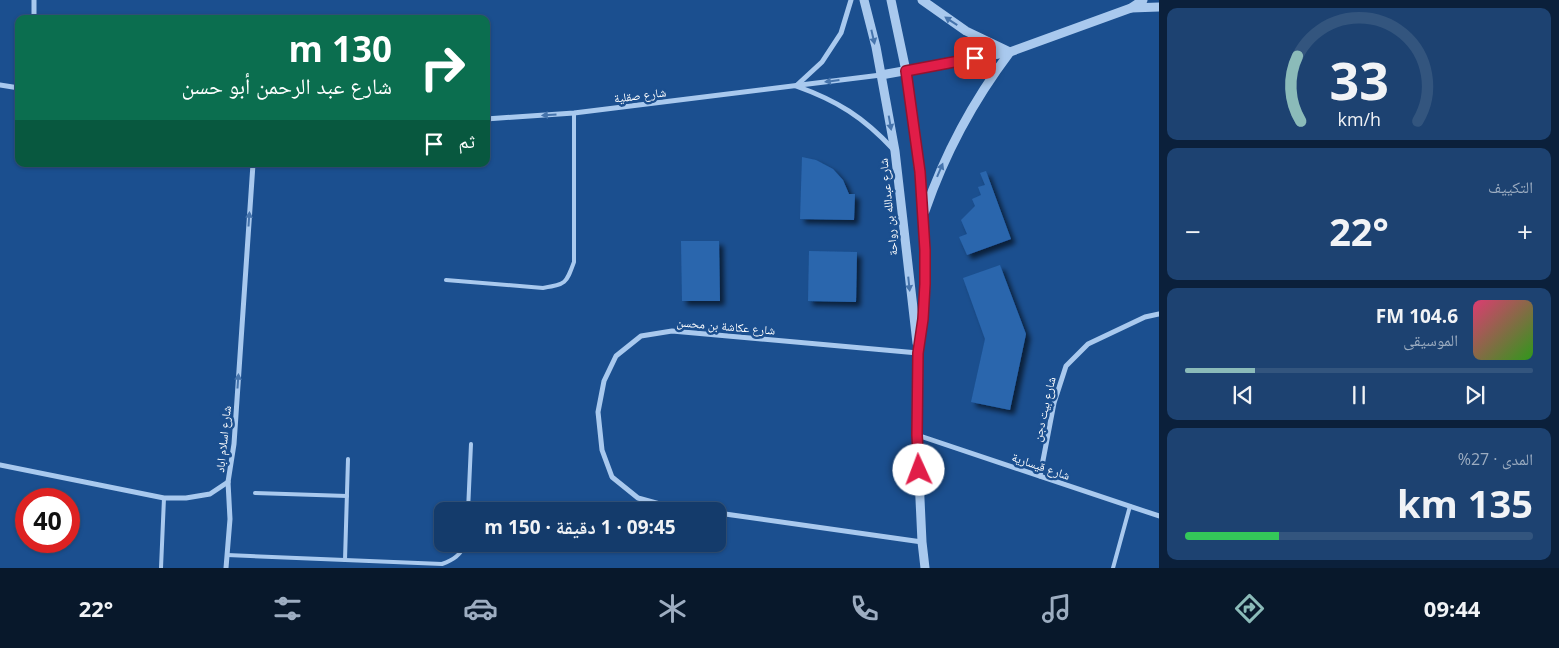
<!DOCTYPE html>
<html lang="ar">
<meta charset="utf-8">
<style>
:root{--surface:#143b6b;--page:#1d4271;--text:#f1f3f6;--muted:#9dadc1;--line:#33557e;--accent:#8bbbb9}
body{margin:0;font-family:"Open Sans","Noto Naskh Arabic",sans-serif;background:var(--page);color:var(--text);direction:rtl;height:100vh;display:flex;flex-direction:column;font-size:19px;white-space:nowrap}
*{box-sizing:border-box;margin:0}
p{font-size:16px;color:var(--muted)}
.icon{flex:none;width:28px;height:28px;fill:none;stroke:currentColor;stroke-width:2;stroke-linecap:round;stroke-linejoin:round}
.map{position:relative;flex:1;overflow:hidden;direction:ltr}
.drawer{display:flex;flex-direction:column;gap:8px;padding:8px;background:#0b203b;width:400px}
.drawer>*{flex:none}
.top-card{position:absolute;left:15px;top:15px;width:475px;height:152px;border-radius:10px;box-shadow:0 1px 4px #0004,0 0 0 1px var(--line);direction:rtl;background:#0b6e4f;color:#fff;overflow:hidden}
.speed{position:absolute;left:15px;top:488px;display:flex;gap:10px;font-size:25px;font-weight:700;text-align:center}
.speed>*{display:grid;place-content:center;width:65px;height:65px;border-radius:50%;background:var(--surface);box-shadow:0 1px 4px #0004,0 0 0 1px var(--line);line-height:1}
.speed .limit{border:8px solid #d22;background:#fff;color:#111}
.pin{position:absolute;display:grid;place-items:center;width:42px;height:42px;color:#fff;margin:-21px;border-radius:10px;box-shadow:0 2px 8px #0006}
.me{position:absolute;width:55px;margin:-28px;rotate:358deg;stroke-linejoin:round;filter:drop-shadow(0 0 4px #0008)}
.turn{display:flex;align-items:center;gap:18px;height:105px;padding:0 15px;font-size:22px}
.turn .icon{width:65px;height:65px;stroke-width:2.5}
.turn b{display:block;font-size:35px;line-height:42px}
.then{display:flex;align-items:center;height:48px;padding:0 15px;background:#0003;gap:10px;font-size:19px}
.big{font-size:38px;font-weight:700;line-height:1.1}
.drawer .card{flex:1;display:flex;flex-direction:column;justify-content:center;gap:8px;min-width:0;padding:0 18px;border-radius:10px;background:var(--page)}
.drawer .dial{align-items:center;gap:0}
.dial svg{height:130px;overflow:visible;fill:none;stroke:var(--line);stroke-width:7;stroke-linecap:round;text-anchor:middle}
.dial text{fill:var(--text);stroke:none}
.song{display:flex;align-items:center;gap:15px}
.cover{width:60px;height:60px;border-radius:8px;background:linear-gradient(135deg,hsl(340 70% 55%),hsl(110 70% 35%))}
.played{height:5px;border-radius:2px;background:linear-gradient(90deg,var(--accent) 20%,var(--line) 20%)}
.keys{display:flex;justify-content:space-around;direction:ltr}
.heat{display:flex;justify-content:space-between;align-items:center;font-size:28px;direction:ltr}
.charge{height:8px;border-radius:4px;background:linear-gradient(90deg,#34c759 27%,var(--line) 0)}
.trip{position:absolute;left:434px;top:502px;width:292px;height:50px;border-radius:10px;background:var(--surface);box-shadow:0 1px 4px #0004,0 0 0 1px var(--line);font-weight:700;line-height:50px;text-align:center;direction:rtl}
.tabs{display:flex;height:80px;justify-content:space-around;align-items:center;background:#08182b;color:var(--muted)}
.tabs .icon{width:35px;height:35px}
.tabs .current{color:var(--accent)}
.tabs b{font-size:22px;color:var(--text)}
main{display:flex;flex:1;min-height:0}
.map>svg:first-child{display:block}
</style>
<main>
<section class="drawer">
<div class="card dial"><svg viewBox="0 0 100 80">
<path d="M14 69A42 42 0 1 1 86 69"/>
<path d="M14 69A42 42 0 0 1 12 29" stroke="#8bbbb9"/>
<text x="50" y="56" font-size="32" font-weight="700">33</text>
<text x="50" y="72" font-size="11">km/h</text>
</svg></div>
<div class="card"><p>التكييف</p>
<div class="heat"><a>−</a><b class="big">22°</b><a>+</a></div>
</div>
<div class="card">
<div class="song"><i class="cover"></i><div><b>104.6 FM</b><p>الموسيقى</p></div></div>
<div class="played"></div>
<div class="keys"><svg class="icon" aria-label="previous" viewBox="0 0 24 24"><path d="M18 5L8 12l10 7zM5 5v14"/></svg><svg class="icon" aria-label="pause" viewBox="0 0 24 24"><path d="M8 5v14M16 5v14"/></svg><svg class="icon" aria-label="next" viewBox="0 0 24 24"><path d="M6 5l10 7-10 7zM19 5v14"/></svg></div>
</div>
<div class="card"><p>المدى · 27%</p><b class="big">135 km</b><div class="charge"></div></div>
</section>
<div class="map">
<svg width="1159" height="568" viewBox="0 0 1159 568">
<defs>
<filter id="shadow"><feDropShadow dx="4.5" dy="4.5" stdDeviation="2.5" flood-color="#0009"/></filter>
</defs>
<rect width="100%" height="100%" fill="#1b4f8f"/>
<g fill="#2a66ad" filter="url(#shadow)">
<path d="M802,157L816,160L833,169L843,180L849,194H855L854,220L800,219Z"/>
<path d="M986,171L1011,239L967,255L959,237L967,234L961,220L975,206L972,199L981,195L978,187L985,185L980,173Z"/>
<path d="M681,241H719L720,301H682Z"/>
<path d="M809,251L857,252L856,302L808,301Z"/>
<path d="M1000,265L1026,334L1010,410L971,402L985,339L963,278Z"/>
</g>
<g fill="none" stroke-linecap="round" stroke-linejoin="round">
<g stroke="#a9c9ee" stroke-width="4">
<path d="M446,280L543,288C566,284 566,284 574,262V113"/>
<path d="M255,493L347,496"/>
<path d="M468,511L471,444"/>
<path d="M227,555L442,564C453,560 461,555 465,544"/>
<path d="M345,560L348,459"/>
<path d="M161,568L164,498"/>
<path d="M1113,568L1130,506"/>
</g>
<g stroke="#a9c9ee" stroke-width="5">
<path d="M34,0V19"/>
<path d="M851,0L841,33L822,62L796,86C838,101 863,117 893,149"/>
<path d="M0,85L19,88"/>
<path d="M486,119L574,113L881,75"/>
<path d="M917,435L1159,516"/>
<path d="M0,465L164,498H186L210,494L228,482"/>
<path d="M1040,476L1054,403L1066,366L1088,344L1145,317L1159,314"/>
<path d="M705,511L667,506L638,498L612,477L602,450L598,412L604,381L616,356L641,336L672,331L918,353"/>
<path d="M718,513L922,542"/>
<path d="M226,568L230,519L228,482L234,444L253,164"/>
</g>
<g stroke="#a9c9ee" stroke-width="9">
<path d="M864,0L876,47L895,151L917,343"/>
<path d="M891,0L906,71L922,194L925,284L923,319L918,353L917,435L922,542L925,568"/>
<path d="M922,0L966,31L1010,52C973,101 945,153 925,211"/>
<path d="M1131,8L1159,7"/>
<path d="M881,75L1010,52L1131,8L1143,0"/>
</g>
</g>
<defs><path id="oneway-solid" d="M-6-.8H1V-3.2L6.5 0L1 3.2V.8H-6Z" transform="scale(1.25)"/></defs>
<g fill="#4674ac">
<use href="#oneway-solid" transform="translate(951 21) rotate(-147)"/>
<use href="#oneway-solid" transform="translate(873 37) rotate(77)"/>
<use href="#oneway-solid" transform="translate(832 81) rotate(173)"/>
<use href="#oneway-solid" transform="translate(549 115) rotate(177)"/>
<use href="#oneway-solid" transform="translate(890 123) rotate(80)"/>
<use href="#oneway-solid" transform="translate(940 170) rotate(-67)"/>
<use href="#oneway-solid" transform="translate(249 219) rotate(-86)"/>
<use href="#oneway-solid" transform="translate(909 284) rotate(84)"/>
<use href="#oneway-solid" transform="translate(238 381) rotate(-86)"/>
</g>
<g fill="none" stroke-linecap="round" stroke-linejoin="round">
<g stroke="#92132f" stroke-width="12">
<path id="route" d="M919,470L917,435L918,353L923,319L925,284V250L920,172L906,71L975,58"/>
</g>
<use href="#route" stroke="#e11d48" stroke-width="9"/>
</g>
<g text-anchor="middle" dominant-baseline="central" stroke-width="5" stroke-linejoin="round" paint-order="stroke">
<g font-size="12" fill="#fff" stroke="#1b4f8f">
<text transform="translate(640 95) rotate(-7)">شارع صقلية</text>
<text transform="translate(888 207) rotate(-96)">شارع عبدالله بن رواحة</text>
<text transform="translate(726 326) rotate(5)">شارع عكاشة بن محسن</text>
<text transform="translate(1044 409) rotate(-77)">شارع بيت دجن</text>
<text transform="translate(223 439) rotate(-84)">شارع اسلام اباد</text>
<text transform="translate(1041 466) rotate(19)">شارع قيسارية</text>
</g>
</g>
</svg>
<div class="speed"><div class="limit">40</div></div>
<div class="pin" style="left:975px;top:58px;background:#d93025"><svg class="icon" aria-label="arrive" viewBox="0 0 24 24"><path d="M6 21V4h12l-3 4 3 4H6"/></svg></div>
<svg class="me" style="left:919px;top:470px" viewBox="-20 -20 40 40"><circle r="19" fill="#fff"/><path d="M0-13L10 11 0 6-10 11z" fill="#e11d48"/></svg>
<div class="trip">09:45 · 1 دقيقة · 150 m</div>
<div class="top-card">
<div class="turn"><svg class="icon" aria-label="right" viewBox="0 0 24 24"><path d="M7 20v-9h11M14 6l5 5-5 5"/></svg><div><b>130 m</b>شارع عبد الرحمن أبو حسن</div></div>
<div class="then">ثم<svg class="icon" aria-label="arrive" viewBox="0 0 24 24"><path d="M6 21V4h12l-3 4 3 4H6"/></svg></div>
</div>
</div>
</main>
<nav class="tabs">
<b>09:44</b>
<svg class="icon current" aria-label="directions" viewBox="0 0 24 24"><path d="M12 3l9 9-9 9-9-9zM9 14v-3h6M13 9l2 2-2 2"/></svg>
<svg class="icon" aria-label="music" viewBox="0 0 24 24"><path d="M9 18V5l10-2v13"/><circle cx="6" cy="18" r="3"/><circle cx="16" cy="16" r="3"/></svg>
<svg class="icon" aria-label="phone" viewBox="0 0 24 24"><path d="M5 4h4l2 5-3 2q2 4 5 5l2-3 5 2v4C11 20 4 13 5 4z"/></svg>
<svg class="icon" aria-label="climate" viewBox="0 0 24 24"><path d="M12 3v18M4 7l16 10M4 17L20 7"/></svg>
<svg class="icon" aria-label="car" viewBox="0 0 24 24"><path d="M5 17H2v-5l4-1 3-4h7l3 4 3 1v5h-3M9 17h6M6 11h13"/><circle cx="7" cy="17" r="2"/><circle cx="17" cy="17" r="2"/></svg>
<svg class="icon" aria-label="filters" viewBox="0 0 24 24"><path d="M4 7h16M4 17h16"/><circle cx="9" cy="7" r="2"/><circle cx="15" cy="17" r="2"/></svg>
<b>22°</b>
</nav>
